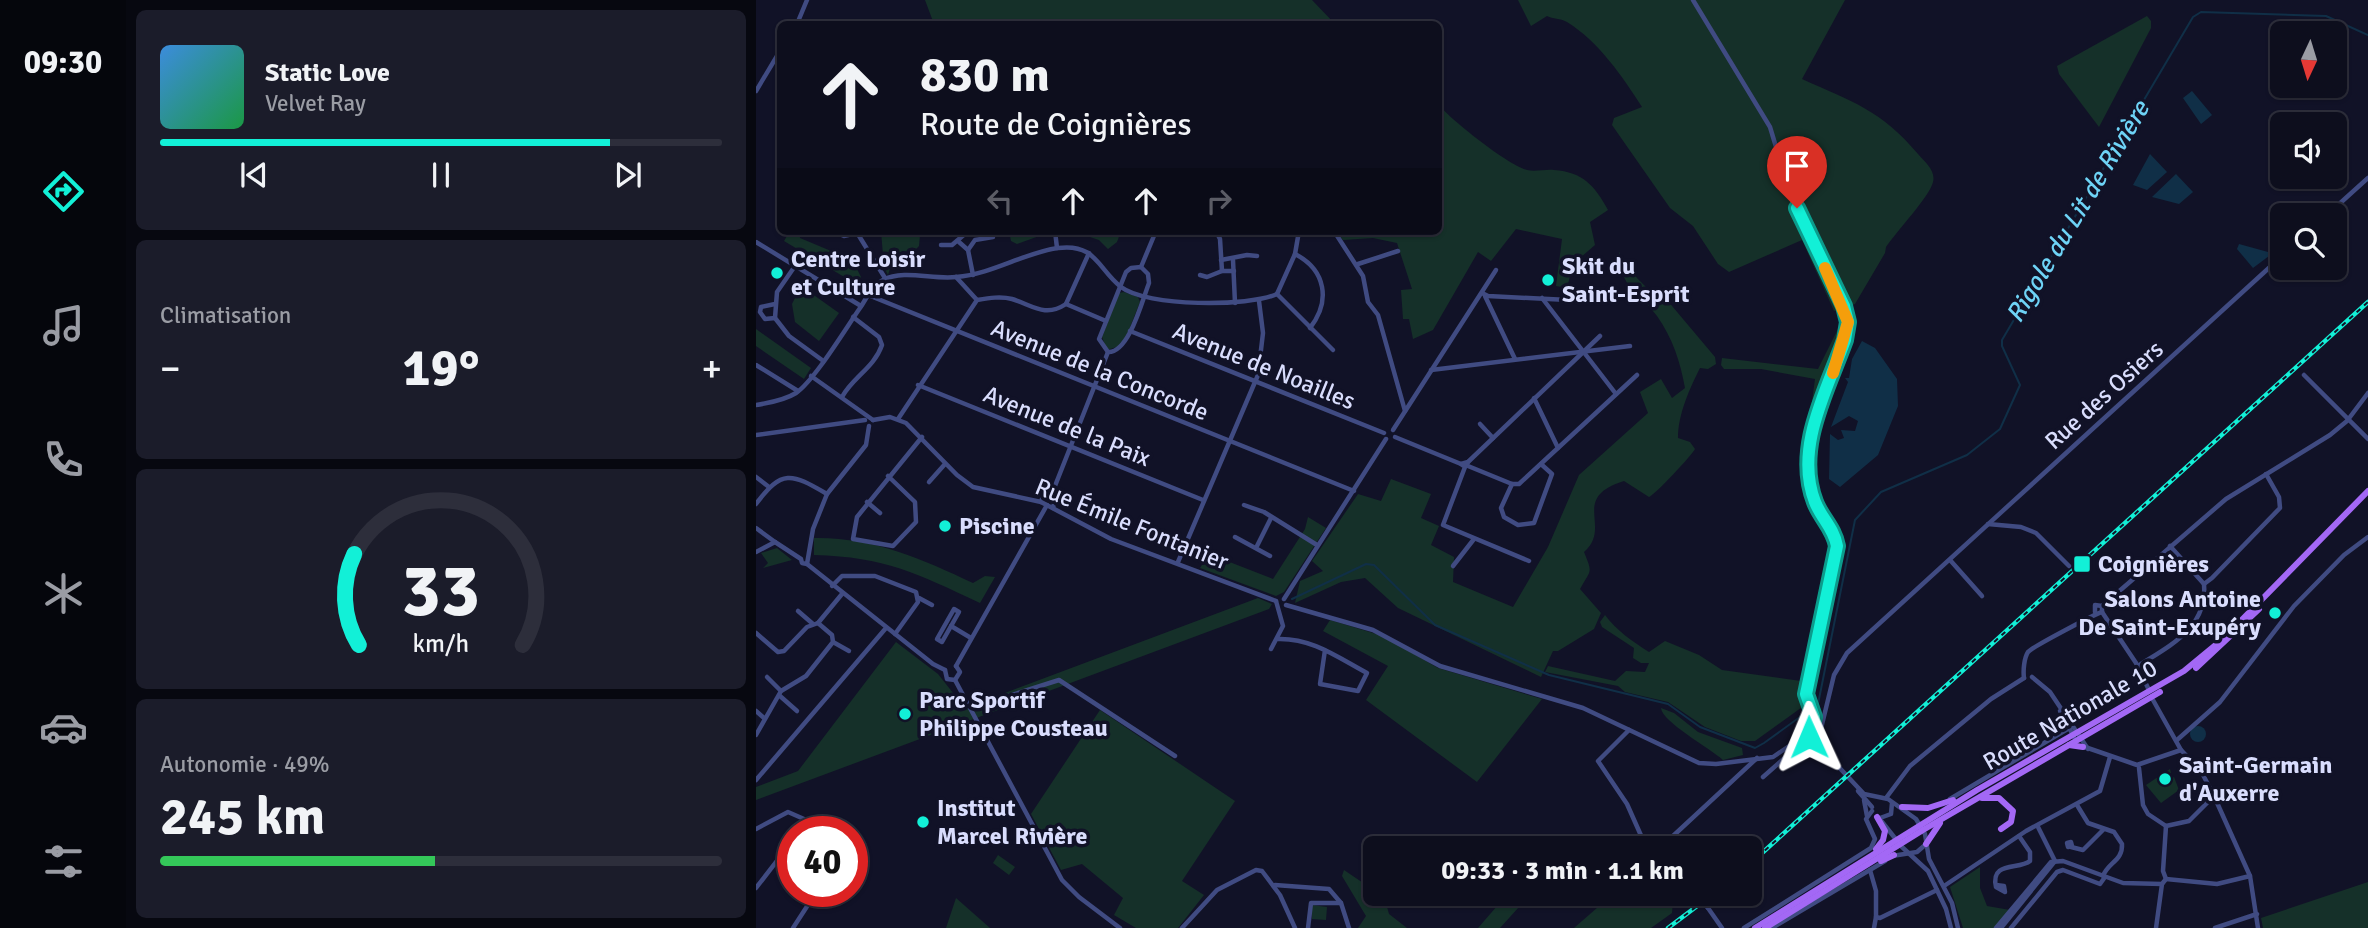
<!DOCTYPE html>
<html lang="fr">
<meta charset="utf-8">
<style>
:root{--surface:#0d0e1d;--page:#1b1c2a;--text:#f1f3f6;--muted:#9a9ca4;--line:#2d2e3b;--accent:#12f0d7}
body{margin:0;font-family:Signika,sans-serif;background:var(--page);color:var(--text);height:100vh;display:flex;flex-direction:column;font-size:26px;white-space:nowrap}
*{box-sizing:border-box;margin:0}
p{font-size:23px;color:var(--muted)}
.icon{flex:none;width:38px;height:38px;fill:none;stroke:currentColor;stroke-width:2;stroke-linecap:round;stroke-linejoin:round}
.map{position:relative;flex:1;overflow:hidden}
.details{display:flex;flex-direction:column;gap:10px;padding:10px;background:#070810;width:630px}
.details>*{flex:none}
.banner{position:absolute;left:21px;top:21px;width:665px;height:214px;border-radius:10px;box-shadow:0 2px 5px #0004,0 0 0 2px var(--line);background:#0d0e1d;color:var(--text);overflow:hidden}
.needle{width:46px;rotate:184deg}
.controls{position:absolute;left:1514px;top:21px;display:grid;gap:14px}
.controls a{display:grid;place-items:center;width:77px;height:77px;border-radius:10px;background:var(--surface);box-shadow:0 2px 5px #0004,0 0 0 2px var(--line);font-size:35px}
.speed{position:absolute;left:21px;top:816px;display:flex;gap:14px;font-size:35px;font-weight:700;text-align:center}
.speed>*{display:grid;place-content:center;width:91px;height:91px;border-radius:50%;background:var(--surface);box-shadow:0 2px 5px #0004,0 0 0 2px var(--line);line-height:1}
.speed .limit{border:10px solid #d22;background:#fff;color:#111}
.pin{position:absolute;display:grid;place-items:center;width:60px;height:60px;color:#fff;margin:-72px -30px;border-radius:50% 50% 50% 0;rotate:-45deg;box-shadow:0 0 7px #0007}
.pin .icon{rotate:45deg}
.me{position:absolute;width:77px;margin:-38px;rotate:359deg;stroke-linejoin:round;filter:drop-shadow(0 0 5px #0008)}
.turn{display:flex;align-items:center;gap:24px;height:147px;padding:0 28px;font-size:32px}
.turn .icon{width:91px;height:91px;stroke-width:2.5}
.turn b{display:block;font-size:49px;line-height:60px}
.lanes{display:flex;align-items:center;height:66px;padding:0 28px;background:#0003;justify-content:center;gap:35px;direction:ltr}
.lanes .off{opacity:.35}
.big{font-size:52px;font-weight:700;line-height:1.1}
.details .tile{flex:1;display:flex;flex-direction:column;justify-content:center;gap:10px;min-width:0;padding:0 24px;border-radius:10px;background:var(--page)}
.details .dial{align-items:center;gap:0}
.dial svg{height:182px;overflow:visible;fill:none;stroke:var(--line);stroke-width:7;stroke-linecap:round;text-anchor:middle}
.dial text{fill:var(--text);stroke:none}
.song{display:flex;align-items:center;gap:21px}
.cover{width:84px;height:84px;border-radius:10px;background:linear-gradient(135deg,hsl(210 70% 55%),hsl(140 70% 35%))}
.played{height:7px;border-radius:4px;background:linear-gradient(90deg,var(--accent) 80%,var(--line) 80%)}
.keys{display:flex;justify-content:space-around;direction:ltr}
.heat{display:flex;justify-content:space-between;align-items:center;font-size:38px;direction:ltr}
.charge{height:10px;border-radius:5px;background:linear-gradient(90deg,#34c759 49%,var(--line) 0)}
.trip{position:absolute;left:607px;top:836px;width:399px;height:70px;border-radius:10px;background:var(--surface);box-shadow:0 2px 5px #0004,0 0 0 2px var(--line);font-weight:700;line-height:70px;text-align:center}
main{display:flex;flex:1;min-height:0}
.tabs{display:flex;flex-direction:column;width:126px;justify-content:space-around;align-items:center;background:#05060c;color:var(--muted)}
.tabs .icon{width:49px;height:49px}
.tabs .selected{color:var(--accent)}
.tabs b{font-size:32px;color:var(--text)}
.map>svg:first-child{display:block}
</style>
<main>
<nav class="tabs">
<b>09:30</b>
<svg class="icon selected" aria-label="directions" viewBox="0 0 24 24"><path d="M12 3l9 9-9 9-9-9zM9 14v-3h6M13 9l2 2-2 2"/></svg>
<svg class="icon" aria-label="music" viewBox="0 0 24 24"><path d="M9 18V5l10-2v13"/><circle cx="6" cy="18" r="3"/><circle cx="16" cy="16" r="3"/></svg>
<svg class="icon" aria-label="phone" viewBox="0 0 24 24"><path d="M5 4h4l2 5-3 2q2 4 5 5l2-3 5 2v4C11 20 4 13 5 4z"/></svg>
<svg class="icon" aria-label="climate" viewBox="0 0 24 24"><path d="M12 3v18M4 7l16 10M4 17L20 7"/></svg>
<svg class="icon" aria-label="car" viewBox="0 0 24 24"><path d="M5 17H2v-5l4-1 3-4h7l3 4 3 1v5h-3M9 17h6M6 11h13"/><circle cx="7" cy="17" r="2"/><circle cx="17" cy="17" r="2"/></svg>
<svg class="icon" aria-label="filters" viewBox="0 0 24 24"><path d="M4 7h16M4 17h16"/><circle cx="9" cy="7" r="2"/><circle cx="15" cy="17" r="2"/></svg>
</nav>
<section class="details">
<div class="tile">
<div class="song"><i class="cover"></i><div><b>Static Love</b><p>Velvet Ray</p></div></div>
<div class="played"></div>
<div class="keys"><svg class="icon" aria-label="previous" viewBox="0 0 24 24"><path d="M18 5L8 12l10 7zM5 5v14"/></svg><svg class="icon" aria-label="pause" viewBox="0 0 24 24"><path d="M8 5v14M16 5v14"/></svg><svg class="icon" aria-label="next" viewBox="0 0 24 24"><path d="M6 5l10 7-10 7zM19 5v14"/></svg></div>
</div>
<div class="tile"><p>Climatisation</p>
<div class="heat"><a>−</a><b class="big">19°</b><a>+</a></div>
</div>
<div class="tile dial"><svg viewBox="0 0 100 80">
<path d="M14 69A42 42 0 1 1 86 69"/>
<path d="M14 69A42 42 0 0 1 12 29" stroke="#12f0d7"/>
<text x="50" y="56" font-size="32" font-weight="700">33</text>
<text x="50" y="72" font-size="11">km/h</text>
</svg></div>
<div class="tile"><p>Autonomie · 49%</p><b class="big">245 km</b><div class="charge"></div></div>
</section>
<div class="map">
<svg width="1612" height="928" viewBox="0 0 1612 928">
<rect width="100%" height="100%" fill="#111227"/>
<g fill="#153029">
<path d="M169,0H556L579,24H418L387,19L340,20L341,24H178Z"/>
<path d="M762,0H1089L1046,79C1097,102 1125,110 1162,154C1169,162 1180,171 1177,182C1174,196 1140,232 1130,247L1129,253L1099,304L1092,307L1086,297L1082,298L1083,309L1078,311L1046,240L973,272L962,264L937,226L914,208L856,125L858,118L886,107C867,77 842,41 811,22C804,18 797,19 791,16L775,26Z"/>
<path d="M1391,16L1395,21V28L1343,127L1303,74L1301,66Z"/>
<path d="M683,105C695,120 752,165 771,170C779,172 790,169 798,170C827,172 839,186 852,210L834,222L839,245L817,264L811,288L800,286L806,239L760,229L735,261L722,252L677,330L657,339L653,319H647L645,290L656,289L641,243L617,238L587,240L579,231H682Z"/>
<path d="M34,231H43L44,238L87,256L93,253L105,277L100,284L28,241Z"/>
<path d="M125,231H168L164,235L163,246L157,252L146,251L135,265L132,275L128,267Z"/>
<path d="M253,231H296L294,237L286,235L261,244L255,241Z"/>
<path d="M316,231H365L361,242L352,249L343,240Z"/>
<path d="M863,252L881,278L896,293L911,300L959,357L960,364L952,369L944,368C934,388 922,414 922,438L934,442L939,449C936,455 899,495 893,497L868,481C813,498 857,527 828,552C837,574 835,569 824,589L845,613L838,629L802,651H797L785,677L642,608L609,578L585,582L539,603L544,581L567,571L556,561L602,494L625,501L635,479L675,494L665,518L683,526L675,545L698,557L697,582L757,607L792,547L823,475L892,413L884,392L905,379L916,398L929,388C924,361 917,339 901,316C880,288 865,290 863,252Z"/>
<path d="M45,286L83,313L63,341L39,322L36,304Z"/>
<path d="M368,292L382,297L384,302L367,345L351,350L346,337L363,293Z"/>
<path d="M1085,323H1088L1085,341L1052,431L1059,379L1005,369H968L965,365L966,358L1062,369Z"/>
<path d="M0,329L55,368L48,379L0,346Z"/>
<path d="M552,517L570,528L528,592L520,596L444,568L453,554L517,579L549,529Z"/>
<path d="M58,538C117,537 166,559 217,583L229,576L239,577L224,603C160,573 130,557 58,555Z"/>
<path d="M21,548L36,560L7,568L12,563L5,553Z"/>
<path d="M502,598L516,604L513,609L0,800V787L42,771L140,642L182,674L209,708Z"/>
<path d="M849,615C861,631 876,641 893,652L909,641L943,655L966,670L1045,681L1049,705L999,741H985L949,727L912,702L869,692L862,686L789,672L792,666L859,681L870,671L889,672L893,663H885L877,658L878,648L846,627L844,622Z"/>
<path d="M574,620L627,636L682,668L786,699L721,782L610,700L632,666L567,631Z"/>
<path d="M905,708L918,713L942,732L986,748L987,755L967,760C954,748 906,722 905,708Z"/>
<path d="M344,710L479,801L426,881L448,895L422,928H380L358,915L367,898L326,864L305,870L275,814Z"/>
<path d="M1414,769L1415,773L1404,777V781L1409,784L1418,777L1423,790L1405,803L1390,785Z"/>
<path d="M242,855L259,867L253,875L237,863Z"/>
<path d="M1224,867V888L1231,906L1254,910L1239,928H1207L1194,887Z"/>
<path d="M588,870L619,891L620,894L628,896L633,914L651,928H602L610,916L586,876Z"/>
<path d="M1612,882V928H1507L1505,918Z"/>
<path d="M744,894L772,897L744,928H722L748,898Z"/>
<path d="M857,894H912L917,900L916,913L895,928H818Z"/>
<path d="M200,898L234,928H190Z"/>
<path d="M556,905L571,907L570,920L556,919Z"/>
</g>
<g fill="#102f47">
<path d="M1436,91L1456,115L1445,124L1427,98Z"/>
<path d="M1394,154L1411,172L1391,190L1377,185Z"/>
<path d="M1420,174L1437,192L1423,204L1396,197Z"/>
<path d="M1483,244L1512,252L1513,256L1497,268L1481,249Z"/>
<path d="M1106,341L1119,348L1141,379L1142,406L1122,455L1084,487L1073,479L1074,434L1082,440L1088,438L1085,430L1099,431L1102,421L1093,416L1075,427L1092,382L1089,378H1093L1096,359Z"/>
<circle cx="1442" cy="734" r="8"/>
</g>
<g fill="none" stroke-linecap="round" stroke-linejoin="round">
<path stroke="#102f47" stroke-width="2" d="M536,599L610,564L618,565L679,625L793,675L912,704L944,727L999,748L1008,743L1062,704L1099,520L1125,492L1211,455L1244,429L1264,385L1246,346V340L1437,17L1445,12L1570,16L1612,35"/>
<g stroke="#404b82" stroke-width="4.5">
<path d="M937,0L1014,127L1033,190L1088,306L1092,322L1089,340C1071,389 1038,449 1059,502C1065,518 1078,528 1081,546L1050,694L1058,717L1055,737"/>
<path d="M41,24L51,0"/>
<path d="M0,91L24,51"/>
<path d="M1571,215L1612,178"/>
<path d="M77,231L88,236L101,233"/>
<path d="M100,231L129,278"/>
<path d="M299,231L301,248"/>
<path d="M440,231L461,233"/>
<path d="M460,231L464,239L466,271"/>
<path d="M578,231L607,276L612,302L622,315L649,411"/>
<path d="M0,242L105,306"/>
<path d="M203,242L212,250L217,275"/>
<path d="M185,245H196L210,233"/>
<path d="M212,250L219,240L237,237"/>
<path d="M539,254C570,270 575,301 554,328"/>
<path d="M465,260L491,255L501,256"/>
<path d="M477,260L479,303"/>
<path d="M602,264L642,251"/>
<path d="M39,266L21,292L19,318L33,336L66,360"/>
<path d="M385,267L392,274L393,283C386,301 373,353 352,352L343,339L370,272L375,268Z"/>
<path d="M385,267L400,231"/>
<path d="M444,275L451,277L466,271H478"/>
<path d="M200,277L221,300C233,298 245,296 256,299C276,305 289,318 310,304L333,253"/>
<path d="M726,293L732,296L812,300"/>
<path d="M521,294L577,350"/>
<path d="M521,294L539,254L543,231"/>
<path d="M112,295L598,491"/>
<path d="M729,296L759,359"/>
<path d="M786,298L860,394"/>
<path d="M19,304L5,307L4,312L9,319L19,318"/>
<path d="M310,304L350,321"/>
<path d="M374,331L628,433"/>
<path d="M0,365L42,391"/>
<path d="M675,370L874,346"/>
<path d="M1548,375L1612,439"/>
<path d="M55,376L117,420"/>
<path d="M162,385L447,500"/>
<path d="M86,397C97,377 118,368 126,345L123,337L97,317"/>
<path d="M778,398L802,448"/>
<path d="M0,405C13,403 29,400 40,393C58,381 90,328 104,308C111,298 115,286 127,280C148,269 177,280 200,277C237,274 267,253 302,248C340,243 342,269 365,287C391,307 493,307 521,294"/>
<path d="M142,419L221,300"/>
<path d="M117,420L134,417L150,423L201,475L217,487L285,502L355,539L520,601"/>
<path d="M724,424L737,438"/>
<path d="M637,430L740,270"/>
<path d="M0,435L109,420"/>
<path d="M639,437L705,464"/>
<path d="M712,462L844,336"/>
<path d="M712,466L756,484"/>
<path d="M709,467L712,462L705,464L709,467L687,525L773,561"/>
<path d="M132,476L159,502L160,522L137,546L97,539L101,517L166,437"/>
<path d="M0,477L13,487"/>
<path d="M173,482L189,464"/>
<path d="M756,484H763L881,375"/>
<path d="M756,484L745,508L748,517L762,525L778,523L796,474L785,464"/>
<path d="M295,496L352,352"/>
<path d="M111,502L124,513"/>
<path d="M285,502L287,496H295L299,499L297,508"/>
<path d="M0,504C26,469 35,473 71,494"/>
<path d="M488,505L508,512L561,545"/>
<path d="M1232,524L1265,527L1280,533L1313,566"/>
<path d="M0,528L19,542"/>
<path d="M479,537L514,556"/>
<path d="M19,542L45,559L46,563L51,564L177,664L189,670"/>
<path d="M501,546L515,518"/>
<path d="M1414,546L1448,584L1456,578L1524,508L1523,497L1510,474"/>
<path d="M0,552L19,542"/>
<path d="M1194,560L1226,596"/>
<path d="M422,562L502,375L507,333L503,301"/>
<path d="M51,564L57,529L71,494L110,445L113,426"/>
<path d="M697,566L718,539"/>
<path d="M76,586L86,576H119L160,592L162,602L139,634"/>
<path d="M163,598L176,605"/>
<path d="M528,599L630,439"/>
<path d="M530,605L617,630L684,666L827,708L943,763L960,764L1017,757L1045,738H1051"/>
<path d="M198,609L203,612L186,642L181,639Z"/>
<path d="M42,611L57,624"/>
<path d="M1339,612V605L1346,606"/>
<path d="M1346,612V606L1470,499L1574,435L1591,421L1612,393"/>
<path d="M1346,612L1380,663L1392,688"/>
<path d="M195,626L215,638"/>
<path d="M0,633L22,652L28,651L51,627L62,623L86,594"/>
<path d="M522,639C556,638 581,657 611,673L602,691L564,684L569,650"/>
<path d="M77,642L93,651"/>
<path d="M515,649L527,626L520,601"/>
<path d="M200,666L291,505"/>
<path d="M1382,666C1413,646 1452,628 1448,584"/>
<path d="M189,670L191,679L199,680L204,672L200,666"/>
<path d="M11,677L25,691"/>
<path d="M1276,677L1294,692L1332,749"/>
<path d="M1268,678C1267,671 1268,658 1272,652C1276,647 1341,613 1346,612"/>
<path d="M199,680L306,880L323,897L364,928"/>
<path d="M24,696L41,711"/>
<path d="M1397,700L1425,750L1445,771L1458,796L1494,876L1502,928"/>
<path d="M215,708L303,680L419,756"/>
<path d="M0,711L8,718"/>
<path d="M1304,711L1318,737"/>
<path d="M873,730L842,761L871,804L891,849"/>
<path d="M0,735L25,691L50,676L77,642L76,635L62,623"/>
<circle cx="1055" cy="746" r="9"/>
<path d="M1421,740L1464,702L1538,606L1588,555L1612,537"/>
<path d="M1062,741L1078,675L1091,653L1526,256"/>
<path d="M1326,746L1381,765L1425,750"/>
<path d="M1064,747L1108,794L1132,799L1160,819L1169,834L1173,859L1196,903L1202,928"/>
<path d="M1383,768L1387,805L1392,814L1410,826"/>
<path d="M1007,777L1032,755L1047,751"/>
<path d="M0,780L130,628"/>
<path d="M1102,791L1116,807"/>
<path d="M1130,798L1154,766L1235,699L1268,678"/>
<path d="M1194,799L1315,727"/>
<path d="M1108,800L1111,816"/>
<path d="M1321,805L1332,823L1358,832L1366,844C1367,861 1352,862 1347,876"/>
<path d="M1123,818L1146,847L1172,871L1190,909L1195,928"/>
<path d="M1124,818L1135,814L1136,803"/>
<path d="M1410,826L1433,821L1458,796"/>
<path d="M1282,827L1299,861"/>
<path d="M0,829L32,812L48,819L43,831"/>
<path d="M1315,842L1316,846L1312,847L1311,843Z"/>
<path d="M1315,847L1327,850L1347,830"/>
<path d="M903,849L1001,758"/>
<path d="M1136,856L1161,852L1169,845"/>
<path d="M1114,870L1120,891V917L1124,918L1181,890"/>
<path d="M1410,879L1461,884L1494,876"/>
<path d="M1410,879L1407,871L1410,826"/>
<path d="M519,885L573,889L585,903L593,928"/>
<path d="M1240,885L1248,886L1249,892L1240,887C1234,861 1263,870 1274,861V852L1263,836"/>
<path d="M1188,886L1270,831L1344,791L1354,757"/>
<path d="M0,888L37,840"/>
<path d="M952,908L966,928"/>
<path d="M37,928L61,891"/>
<path d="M426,928L461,890L500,870L506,871L524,895L539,928"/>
<path d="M552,928L555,903H585"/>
<path d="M988,928L1115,848L1119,839L1110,819L1116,811"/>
<path d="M1016,928L1129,861"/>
<path d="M1118,928L1120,917"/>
<path d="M1240,928L1295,862L1307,861L1367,883L1406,884L1410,879"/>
<path d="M1245,928L1299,861"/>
<path d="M1255,928L1301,872L1307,870L1344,884L1349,877"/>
<path d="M1400,928L1406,884"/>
<path d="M1459,928L1501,914"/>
</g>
<g stroke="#a368f5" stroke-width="6">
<path d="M1440,668L1503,609"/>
<path d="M1313,745L1327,747"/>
<path d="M1226,798H1243L1257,811L1255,822L1245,829"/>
<path d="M1146,807L1172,808L1197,800"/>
<path d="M1170,844L1184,823"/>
<path d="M1120,849L1127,840L1129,831L1121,817"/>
<path d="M1125,861L1138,855"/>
<path d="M999,928L1221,790L1428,671L1468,638L1612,491"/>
<path d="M1009,928L1167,830L1404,692"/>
</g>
<g stroke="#12f0d7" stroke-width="4.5">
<g id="rail">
<path d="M994,864L1612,302"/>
<path d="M912,928L957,894"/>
</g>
</g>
<use href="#rail" stroke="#111227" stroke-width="2" stroke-dasharray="5" stroke-linecap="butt"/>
<path stroke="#404b82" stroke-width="4.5" d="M940,895L952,908"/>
</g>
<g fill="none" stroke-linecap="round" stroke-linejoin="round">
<g stroke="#0c9c8c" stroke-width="18">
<path id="route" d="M1041,208L1088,306L1092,322L1089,340C1071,390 1038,448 1059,502C1065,518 1078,528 1081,546L1050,694L1058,717L1053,737"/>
</g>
<use href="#route" stroke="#12f0d7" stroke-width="12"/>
<path stroke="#f59e0b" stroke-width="12" d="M1069,268L1092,322L1077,373"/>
</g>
<g fill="#12f0d7" stroke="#111227" stroke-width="2.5">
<circle cx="21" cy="273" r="7"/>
<circle cx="792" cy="280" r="7"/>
<circle cx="189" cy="526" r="7"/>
<rect x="1317" y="555" width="18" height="18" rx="3.5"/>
<circle cx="1519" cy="613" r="7"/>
<circle cx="149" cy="714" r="7"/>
<circle cx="1409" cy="779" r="7"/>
<circle cx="167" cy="822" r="7"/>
</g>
<g text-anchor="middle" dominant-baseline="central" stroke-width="7" stroke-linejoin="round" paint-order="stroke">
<g font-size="24" font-weight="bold" fill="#d9ddfd" stroke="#111227" text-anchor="start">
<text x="35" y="259">Centre Loisir<tspan x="35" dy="28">et Culture</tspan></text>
<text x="806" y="266">Skit du<tspan x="806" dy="28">Saint-Esprit</tspan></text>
<text x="203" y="526">Piscine</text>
<text x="1342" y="564">Coignières</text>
<text x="1505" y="599" text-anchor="end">Salons Antoine<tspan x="1505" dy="28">De Saint-Exupéry</tspan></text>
<text x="163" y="700">Parc Sportif<tspan x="163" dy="28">Philippe Cousteau</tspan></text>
<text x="1423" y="765">Saint-Germain<tspan x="1423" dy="28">d'Auxerre</tspan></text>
<text x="181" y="808">Institut<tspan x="181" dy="28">Marcel Rivière</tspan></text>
</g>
<g font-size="24" fill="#d9ddfd" stroke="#111227">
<text transform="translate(508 366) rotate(22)">Avenue de Noailles</text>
<text transform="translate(344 370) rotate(22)">Avenue de la Concorde</text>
<text transform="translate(1348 395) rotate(-42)">Rue des Osiers</text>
<text transform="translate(311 426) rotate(22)">Avenue de la Paix</text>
<text transform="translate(376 524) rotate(22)">Rue Émile Fontanier</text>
<text transform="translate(1314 715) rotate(-30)">Route Nationale 10</text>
</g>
<g font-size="26" font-style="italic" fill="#6ed3f6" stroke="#111227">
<text transform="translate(1322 212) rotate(-59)">Rigole du Lit de Rivière</text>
</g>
</g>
</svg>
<div class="controls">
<a><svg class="needle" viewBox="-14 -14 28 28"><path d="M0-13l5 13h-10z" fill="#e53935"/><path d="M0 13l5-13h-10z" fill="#9a9ca4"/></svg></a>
<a><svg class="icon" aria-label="sound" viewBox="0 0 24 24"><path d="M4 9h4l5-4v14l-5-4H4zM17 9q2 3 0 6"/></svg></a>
<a><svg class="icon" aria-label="search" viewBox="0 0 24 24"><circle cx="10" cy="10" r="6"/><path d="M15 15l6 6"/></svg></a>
</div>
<div class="speed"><div class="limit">40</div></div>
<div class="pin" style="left:1041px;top:208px;background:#d93025"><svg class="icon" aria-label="arrive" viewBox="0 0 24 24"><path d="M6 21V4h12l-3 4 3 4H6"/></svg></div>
<svg class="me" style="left:1053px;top:737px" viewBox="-20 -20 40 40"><path d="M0-17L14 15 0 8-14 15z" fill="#12f0d7" stroke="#fff" stroke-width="4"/></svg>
<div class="trip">09:33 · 3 min · 1.1 km</div>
<div class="banner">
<div class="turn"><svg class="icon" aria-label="ahead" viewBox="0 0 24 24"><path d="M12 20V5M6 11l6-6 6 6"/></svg><div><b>830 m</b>Route de Coignières</div></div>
<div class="lanes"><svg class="icon off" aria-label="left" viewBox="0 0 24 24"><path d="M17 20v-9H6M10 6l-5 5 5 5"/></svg><svg class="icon" aria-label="ahead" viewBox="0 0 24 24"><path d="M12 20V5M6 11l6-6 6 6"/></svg><svg class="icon" aria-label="ahead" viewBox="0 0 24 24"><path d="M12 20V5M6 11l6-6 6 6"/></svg><svg class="icon off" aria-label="right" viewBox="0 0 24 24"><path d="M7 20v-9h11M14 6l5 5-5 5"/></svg></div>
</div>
</div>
</main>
